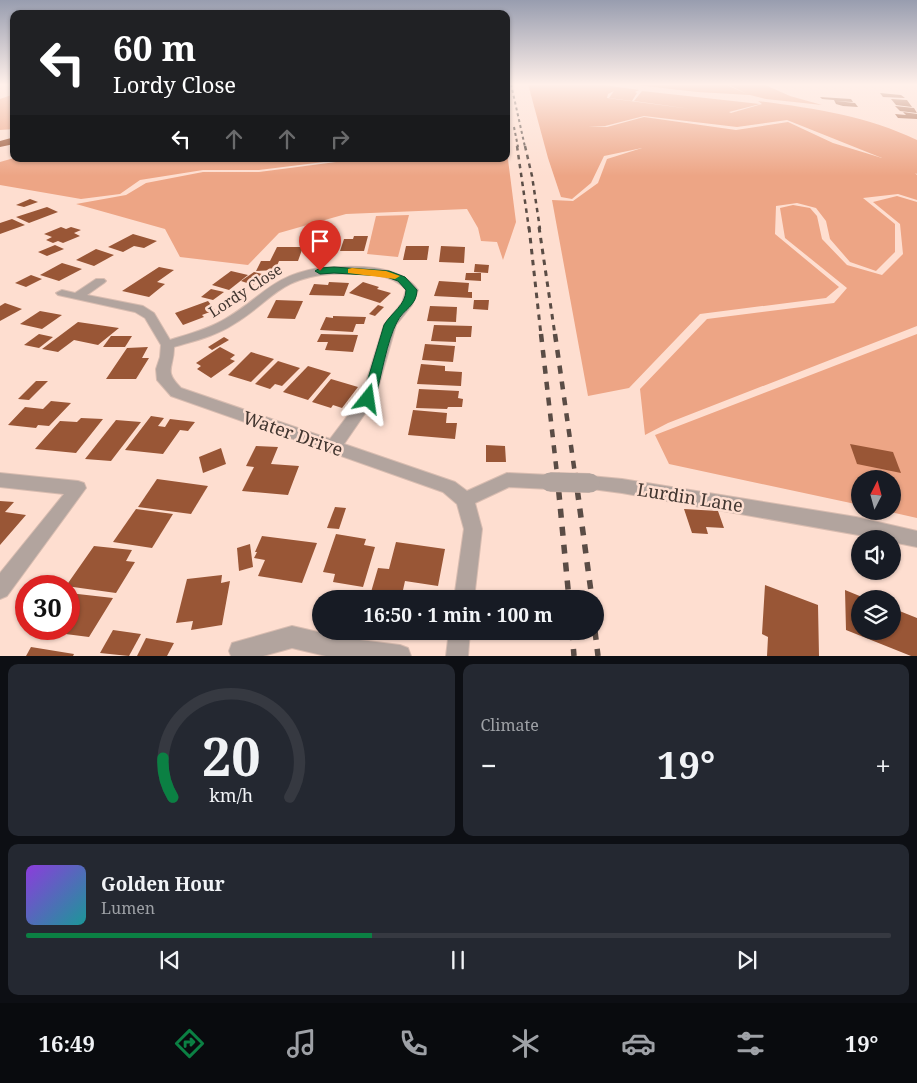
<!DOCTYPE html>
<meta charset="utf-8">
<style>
:root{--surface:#171b24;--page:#242831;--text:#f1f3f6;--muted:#9ea1a6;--line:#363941;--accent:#0b8043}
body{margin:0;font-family:"Noto Serif",serif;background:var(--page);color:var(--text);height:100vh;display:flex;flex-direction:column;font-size:19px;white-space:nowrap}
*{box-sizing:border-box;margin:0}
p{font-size:16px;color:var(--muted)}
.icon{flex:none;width:28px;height:28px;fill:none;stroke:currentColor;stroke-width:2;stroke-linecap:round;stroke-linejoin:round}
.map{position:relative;height:656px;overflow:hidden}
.panel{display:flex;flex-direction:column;gap:8px;padding:8px;background:#0d0f14;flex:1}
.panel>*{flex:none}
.banner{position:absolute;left:10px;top:10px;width:500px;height:152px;border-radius:10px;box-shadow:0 1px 4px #0004;background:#202124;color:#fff;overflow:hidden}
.needle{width:32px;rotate:6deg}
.tools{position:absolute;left:851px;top:470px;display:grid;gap:10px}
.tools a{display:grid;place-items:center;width:50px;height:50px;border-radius:50%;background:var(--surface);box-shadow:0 1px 4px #0004;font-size:25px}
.speed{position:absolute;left:15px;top:575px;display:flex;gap:10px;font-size:25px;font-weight:700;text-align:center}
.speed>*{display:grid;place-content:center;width:65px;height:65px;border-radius:50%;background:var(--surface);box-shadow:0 1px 4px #0004;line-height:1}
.speed .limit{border:8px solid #d22;background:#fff;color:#111}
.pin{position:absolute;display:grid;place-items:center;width:42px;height:42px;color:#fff;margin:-51px -21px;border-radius:50% 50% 50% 0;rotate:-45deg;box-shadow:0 0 5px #0007}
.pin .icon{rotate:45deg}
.me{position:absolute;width:55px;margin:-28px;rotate:15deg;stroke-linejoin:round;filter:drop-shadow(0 0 4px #0008)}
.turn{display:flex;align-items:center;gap:18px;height:105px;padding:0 20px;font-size:22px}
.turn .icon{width:65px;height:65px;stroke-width:2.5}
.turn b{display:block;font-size:35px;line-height:42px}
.lanes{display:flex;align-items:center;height:48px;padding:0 20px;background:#0003;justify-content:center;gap:25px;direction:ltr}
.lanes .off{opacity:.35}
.big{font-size:38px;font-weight:700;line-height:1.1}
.panel .tile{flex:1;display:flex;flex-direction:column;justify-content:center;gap:8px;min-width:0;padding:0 18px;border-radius:10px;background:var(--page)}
.panel .dial{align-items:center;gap:0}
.dial svg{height:130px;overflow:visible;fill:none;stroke:var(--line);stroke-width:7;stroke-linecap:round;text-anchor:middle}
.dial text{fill:var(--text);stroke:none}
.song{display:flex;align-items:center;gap:15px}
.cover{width:60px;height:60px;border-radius:8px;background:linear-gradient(135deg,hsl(270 70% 55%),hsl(180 70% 35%))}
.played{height:5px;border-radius:2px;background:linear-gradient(90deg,var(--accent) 40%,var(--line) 40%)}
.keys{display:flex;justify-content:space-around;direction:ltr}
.heat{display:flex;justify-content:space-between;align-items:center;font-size:28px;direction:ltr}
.panel .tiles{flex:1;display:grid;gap:8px;grid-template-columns:1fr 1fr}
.tile:last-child{grid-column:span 2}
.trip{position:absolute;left:312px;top:590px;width:292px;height:50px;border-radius:25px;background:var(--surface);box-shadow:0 1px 4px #0004;font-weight:700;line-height:50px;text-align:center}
.menu{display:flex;height:80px;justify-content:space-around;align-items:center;background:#090b0e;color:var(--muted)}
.menu .icon{width:35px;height:35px}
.menu .active{color:var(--accent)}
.menu b{font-size:22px;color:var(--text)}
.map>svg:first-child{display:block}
</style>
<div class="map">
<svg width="917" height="656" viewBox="0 0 917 656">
<rect width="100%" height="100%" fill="#feded0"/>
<g fill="#eda585" fill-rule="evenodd">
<path d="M528,84H597L639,90L635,92L637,93L632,101L609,98L614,91L608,94L607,98L691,109L634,101L642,91L760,104L729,112L731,113L762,104L758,101C813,108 867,116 917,140V174L915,173L917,175V200L898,194L863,198L895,224V252L876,271L850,262L830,239L826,221L816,208L797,203L776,206L775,234L839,287L826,298L700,314L629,388L588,396L552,200L573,201L598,183L607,159L642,148L604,156L591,183L572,199L561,197L548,158ZM644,116L737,127L787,120L882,158L833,143L788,122L736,130L644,117L607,127L588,126H605Z"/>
<path d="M628,84H724L747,94L727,84H763L790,96L822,105L766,99L750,95L697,92Z"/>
<path d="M14,94V129L0,130V99Z"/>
<path d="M506,144L516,222L503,260L497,242L481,241L478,228L467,209L346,214L279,233L248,265L180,257L165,229L76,204L126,195L146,183L203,172H259L359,159H506Z"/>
<path d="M14,158V159H348L259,170H203L140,180L120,194L81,199L0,185V162Z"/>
<path d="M897,196L917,202V326L668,423L645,435L640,389L707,319L834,303L847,288L785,238L780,208L793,205L810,208L817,216L822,239L847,265L882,275L903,254L900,224L873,202Z"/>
<path d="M409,215L398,257L367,254L376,216Z"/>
<path d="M917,334V518L886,511H892V479H860V505L669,464L655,435Z"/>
</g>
<g fill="#995636">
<path d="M880,93L901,95L905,98L883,97Z"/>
<path d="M820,97L851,99L853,102L836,101L855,103L858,107L843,106L836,104L834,100L822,99Z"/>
<path d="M891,99L907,100L912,107L896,105Z"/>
<path d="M895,106L914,108L917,113L900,111Z"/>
<path d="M903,112L917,114V119L898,118L895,114L906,115Z"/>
<path d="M11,138L14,144L0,147V141Z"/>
<path d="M30,199L38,202L24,207L16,205Z"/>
<path d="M47,207L58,212L29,223L16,217Z"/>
<path d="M12,219L25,225L0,234V223Z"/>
<path d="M61,227L66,229L71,227L81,230L74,233L80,236L63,243L58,241L53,243L46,240L52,237L44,234Z"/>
<path d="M133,234L157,241L144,248L134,246L123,252L108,247Z"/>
<path d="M354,236H368L364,251H340L344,239H353Z"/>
<path d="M312,240H332L327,253H306Z"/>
<path d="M55,245L64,249L47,256L38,252Z"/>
<path d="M406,246H429L427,260H403Z"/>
<path d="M441,246L465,247L464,263L439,262Z"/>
<path d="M277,247H303L298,261H279L275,270L256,271L261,261H270Z"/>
<path d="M96,249L114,255L94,266L76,260Z"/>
<path d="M62,263L82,269L59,281L40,275Z"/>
<path d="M475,264L489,265L488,273L474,272Z"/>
<path d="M159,267L174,270L157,282L165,284L149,297L122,291Z"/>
<path d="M231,271L248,275L229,290L212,285Z"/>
<path d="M254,272L266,275L253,285L241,281Z"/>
<path d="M466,273H481V281L465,280Z"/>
<path d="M31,275L42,279L26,287L15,283Z"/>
<path d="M439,281L469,283L468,292H472V298L434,296Z"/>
<path d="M329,282L349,283L344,296L309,295L314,284L328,285Z"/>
<path d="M363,282L379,287L377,289L391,293L380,303L349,293Z"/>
<path d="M211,289L224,292L213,300L201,297Z"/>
<path d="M276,300L303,301L295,319L267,318Z"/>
<path d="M474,300H489L488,310L473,309Z"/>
<path d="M208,301L215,310L202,315L204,317L183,325L175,313Z"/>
<path d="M5,303L22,309L0,321V306Z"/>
<path d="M378,305L384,307L375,316L369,314Z"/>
<path d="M430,306L457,307L456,322L427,321Z"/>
<path d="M40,311L62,315L42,329L20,324Z"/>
<path d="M333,316L366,317L364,324H356L353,332L320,330L326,317L333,318Z"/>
<path d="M78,322L119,328L98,345L74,340L58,352L42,349Z"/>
<path d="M434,325L472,326L471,337H456V342L431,341Z"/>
<path d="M39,334L53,337L39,348L24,345Z"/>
<path d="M321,334L358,335L353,352L325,350L328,342H317Z"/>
<path d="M111,336H132L125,347H103Z"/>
<path d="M224,337L229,340L212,350L208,347Z"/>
<path d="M425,344L455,346L453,362L422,360Z"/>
<path d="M148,347L142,358H149L136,379H106L127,348Z"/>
<path d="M220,347L235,355L230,359L235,361L211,378L197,369L201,366L196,363Z"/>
<path d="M251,352L274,359L251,382L228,375Z"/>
<path d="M278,361L300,368L282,386L275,384L270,389L255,384Z"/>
<path d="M421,364L445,366V371L462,372L461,386L417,384Z"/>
<path d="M308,366L331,373L308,400L283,392Z"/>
<path d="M331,379L358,387L342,408L333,405L331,408L312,402Z"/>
<path d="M36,381H48L29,400L18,399Z"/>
<path d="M419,389L459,391L458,398L463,399L462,407H448L447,409L416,408Z"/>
<path d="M51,401L71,403L49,426L38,425L36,428L8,425L25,407L43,409Z"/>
<path d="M413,410L447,413L446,423H457L455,439L408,435Z"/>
<path d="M151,416L164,418L158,426L165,427L170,419L195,422L188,431L180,430L163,454L125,450Z"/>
<path d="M81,418L103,419L76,453L35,449L60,421L77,422Z"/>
<path d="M116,420L141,422L111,461L85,459Z"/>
<path d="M850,444L893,452L901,473L857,464Z"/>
<path d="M486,445L505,446L506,462H486Z"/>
<path d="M256,446L278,447L271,464L299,466L288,495L242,491L254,467L246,466Z"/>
<path d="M221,448L226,464L203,473L199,457Z"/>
<path d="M157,479L208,486L191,514L138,507Z"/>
<path d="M0,501L14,502L5,512L26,515L0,545Z"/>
<path d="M335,507L346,508L339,529L327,528Z"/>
<path d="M136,509L173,514L152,548L113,542Z"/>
<path d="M684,509L718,511L724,528L706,527L708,534L692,533Z"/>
<path d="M336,534L366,539L364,545L375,547L363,587L333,582L335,574L323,572Z"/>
<path d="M262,536L317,543L302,583L258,576L265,560L254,558L257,552H255Z"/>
<path d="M396,542L445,549L438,586L405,581L401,599H369L378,568L389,569Z"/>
<path d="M250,544L253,567L239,571L237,548Z"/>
<path d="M94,546L132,550L126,561L135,562L116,593L66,586Z"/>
<path d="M222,575L221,583L230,581L222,625L191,630L193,621L176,623L187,579Z"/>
<path d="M765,585L818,605L819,656H767L768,637L762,634Z"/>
<path d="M845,590L867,599H860V631H892V608L917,618V656H911L846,630Z"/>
<path d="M69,593L113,598L89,637L34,630L69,629Z"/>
<path d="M113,630L141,634L129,656L100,653Z"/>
<path d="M146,638L174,643L167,656H137Z"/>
<path d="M31,647L74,654L73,656H26Z"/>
</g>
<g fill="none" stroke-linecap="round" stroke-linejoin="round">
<g stroke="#d8bcb0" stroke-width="2">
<g id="minor">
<path d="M319,268C350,266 398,262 418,290L412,305L396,325L375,399L344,444L455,482L467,491L507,473L550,475L556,477L558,482L556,487L550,489L509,487L475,503L482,529L474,599H454L464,529L457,504L443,492L171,396L157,380L156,369L160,357L161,345L145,318L135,312L58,295L56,293L62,290L75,293L96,279H104L106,281L104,283L87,295L143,306L154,313L170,340C189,334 208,329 225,319C263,297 271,276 319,268ZM331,274C354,274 391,270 406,290L402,303L384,325L361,398L330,439L181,388C163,370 174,369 174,347C194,341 216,336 234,324C273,300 279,278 331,274Z"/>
<path d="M0,473L78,481L84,483L86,488L7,596L0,599V573L64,494L0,487Z"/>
<path d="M590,476L622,479L856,517L917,531V547L892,542V539H881L622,493L584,488L582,483L584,478Z"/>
<path d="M292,626L344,638L400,645L408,648L411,656H326L292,648L263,656H231L229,651L232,643Z"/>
<path d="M449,631H470L468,656H446Z"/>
</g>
</g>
<use href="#minor" fill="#b2a49e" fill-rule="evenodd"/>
<g stroke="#5a4c45" stroke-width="2" stroke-dasharray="3 3" stroke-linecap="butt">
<path d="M511,84L525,147"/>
<path d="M514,127L518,147"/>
</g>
<g stroke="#5a4c45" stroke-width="2.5" stroke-dasharray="4.5 4.5" stroke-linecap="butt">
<path d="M517,146L529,229"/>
<path d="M525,146L532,176L540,229"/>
</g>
<g stroke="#5a4c45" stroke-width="3" stroke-dasharray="5.5 5.5" stroke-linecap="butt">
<path d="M529,227L541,335"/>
<path d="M539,227L555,335"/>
</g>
<g stroke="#5a4c45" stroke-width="4.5" stroke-dasharray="8 8" stroke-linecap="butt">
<path d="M541,334L557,474"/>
<path d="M555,334L575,474"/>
</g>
<g stroke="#5a4c45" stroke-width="5.5" stroke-dasharray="9 9" stroke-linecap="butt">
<path d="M557,473L569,599"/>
<path d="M575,473L592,599"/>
<path d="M572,631L574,656"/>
<path d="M595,631L598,656"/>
</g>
<g stroke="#d8bcb0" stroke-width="20" stroke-linecap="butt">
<path id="minor-bridge" d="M550,482L590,483"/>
</g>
<use href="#minor-bridge" stroke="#b2a49e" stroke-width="19"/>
</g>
<linearGradient id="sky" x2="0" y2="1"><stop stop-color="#989daf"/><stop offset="0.48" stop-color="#fff0ea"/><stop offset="1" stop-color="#fff0ea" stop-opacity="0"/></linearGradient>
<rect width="917" height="176" fill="url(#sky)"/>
<path fill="#0b8043" stroke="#07532c" d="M334,267L389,271L405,277L417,290C417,306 403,309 397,322C387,340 381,378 375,399L373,402H364L362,399L384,325C391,313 406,305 406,290L398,281L384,276L334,273L320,274L315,271L320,268Z"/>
<path fill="#f59e0b" d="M352,268L386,271L400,276L395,279L348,273V269Z"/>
<g text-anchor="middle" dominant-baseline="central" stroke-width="5" stroke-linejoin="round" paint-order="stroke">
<g font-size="15" fill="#423630" stroke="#feded0">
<text transform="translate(245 290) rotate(-33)">Lordy Close</text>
</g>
<g font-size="18" fill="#423630" stroke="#feded0">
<text transform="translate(293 433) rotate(19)">Water Drive</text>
<text transform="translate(690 497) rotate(9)">Lurdin Lane</text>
</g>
</g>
</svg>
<div class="tools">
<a><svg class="needle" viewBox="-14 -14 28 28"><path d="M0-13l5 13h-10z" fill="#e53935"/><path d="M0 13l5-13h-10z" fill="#9ea1a6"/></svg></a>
<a><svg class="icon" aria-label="sound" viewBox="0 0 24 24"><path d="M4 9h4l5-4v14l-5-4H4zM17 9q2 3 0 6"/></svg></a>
<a><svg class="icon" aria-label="layers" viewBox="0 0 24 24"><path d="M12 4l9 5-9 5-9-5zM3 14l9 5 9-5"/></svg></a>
</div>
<div class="speed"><div class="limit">30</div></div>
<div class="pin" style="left:320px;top:271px;background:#d93025"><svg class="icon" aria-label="arrive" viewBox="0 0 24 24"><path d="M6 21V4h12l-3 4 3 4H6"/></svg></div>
<svg class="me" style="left:368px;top:399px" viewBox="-20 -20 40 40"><path d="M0-17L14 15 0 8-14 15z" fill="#0b8043" stroke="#fff" stroke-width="4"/></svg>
<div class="trip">16:50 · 1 min · 100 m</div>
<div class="banner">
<div class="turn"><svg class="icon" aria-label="left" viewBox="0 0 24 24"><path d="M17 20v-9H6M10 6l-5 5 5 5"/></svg><div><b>60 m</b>Lordy Close</div></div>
<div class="lanes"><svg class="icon" aria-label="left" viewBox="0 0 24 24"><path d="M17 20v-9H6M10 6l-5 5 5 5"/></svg><svg class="icon off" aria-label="ahead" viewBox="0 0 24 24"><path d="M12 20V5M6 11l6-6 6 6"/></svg><svg class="icon off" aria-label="ahead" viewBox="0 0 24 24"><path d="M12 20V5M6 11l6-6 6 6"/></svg><svg class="icon off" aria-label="right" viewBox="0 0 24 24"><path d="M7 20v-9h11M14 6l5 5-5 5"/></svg></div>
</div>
</div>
<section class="panel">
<div class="tiles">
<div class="tile dial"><svg viewBox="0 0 100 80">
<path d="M14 69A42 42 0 1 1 86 69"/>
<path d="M14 69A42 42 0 0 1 8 45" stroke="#0b8043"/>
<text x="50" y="56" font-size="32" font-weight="700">20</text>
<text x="50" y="72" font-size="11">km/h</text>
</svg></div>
<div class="tile"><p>Climate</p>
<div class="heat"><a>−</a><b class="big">19°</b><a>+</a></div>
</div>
<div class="tile">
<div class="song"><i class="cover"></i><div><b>Golden Hour</b><p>Lumen</p></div></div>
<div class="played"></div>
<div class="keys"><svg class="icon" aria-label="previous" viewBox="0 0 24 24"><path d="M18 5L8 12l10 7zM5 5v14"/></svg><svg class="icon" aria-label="pause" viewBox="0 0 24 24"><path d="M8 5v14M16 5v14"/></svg><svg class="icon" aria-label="next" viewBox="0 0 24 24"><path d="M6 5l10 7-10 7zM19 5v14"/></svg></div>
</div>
</div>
</section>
<nav class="menu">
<b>16:49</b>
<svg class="icon active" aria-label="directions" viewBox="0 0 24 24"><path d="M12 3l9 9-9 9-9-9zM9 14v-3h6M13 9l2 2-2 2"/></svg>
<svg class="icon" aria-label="music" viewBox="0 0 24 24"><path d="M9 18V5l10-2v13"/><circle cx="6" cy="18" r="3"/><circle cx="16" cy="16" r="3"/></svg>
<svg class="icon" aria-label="phone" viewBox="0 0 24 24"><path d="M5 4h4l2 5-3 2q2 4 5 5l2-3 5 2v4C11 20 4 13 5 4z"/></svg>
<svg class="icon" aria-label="climate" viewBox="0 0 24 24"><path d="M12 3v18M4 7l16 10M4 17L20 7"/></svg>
<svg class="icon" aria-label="car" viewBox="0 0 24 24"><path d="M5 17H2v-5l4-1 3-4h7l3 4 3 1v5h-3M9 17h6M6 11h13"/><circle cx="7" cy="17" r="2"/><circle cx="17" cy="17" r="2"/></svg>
<svg class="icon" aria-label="filters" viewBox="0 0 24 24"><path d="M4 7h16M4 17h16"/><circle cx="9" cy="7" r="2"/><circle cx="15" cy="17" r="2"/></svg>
<b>19°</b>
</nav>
